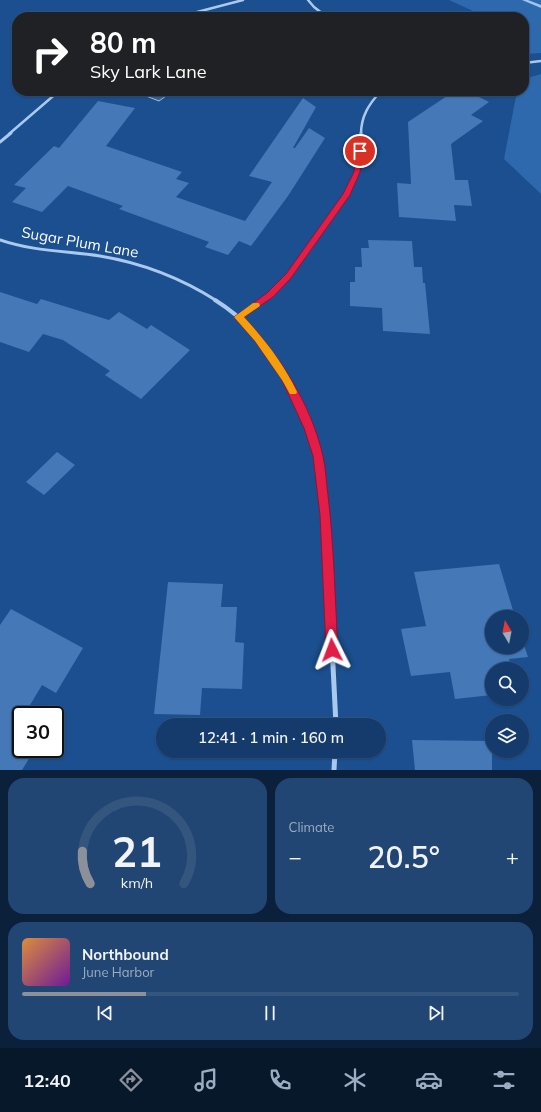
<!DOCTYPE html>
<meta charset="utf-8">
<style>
:root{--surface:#143b6b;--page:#214673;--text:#f1f3f6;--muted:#9dadc1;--line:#33557e;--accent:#8c9099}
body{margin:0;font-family:Mulish,sans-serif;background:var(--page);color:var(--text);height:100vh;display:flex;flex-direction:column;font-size:15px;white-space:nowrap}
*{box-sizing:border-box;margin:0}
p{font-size:13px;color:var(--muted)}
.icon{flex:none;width:22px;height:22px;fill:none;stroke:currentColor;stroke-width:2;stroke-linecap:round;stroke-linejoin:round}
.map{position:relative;height:770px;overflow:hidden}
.side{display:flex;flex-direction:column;gap:8px;padding:8px;background:#0b203b;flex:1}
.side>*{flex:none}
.banner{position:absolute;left:12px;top:12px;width:517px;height:84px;border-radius:16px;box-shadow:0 1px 3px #0004,0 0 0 1px var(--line);background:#202124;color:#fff;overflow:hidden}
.needle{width:26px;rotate:350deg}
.fabs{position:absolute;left:485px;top:610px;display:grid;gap:8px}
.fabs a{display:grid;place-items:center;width:44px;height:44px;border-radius:50%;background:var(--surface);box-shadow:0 1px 3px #0004,0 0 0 1px var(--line);font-size:20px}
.speed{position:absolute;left:12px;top:706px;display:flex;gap:8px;font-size:20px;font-weight:700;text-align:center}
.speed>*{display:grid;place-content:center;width:52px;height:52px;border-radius:50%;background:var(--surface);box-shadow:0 1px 3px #0004,0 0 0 1px var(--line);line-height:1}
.speed .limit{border:2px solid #111;border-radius:6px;background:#fff;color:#111}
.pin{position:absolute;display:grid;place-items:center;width:34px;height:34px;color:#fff;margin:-17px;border:2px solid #fff;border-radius:50%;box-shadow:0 1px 4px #0007}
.me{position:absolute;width:44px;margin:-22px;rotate:357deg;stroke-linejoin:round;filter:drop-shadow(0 0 3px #0008)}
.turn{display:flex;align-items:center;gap:14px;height:84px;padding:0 12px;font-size:18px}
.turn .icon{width:52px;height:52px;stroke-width:2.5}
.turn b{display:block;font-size:28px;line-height:34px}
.big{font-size:30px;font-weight:600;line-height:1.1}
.side .widget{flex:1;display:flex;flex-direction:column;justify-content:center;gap:6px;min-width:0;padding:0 14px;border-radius:16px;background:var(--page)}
.side .dial{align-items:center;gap:0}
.dial svg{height:104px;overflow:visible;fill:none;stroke:var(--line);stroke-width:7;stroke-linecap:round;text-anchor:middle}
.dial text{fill:var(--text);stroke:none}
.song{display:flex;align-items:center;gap:12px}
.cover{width:48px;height:48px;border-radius:6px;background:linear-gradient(135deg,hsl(30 70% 55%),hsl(280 70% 35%))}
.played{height:4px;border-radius:2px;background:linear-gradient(90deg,var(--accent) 25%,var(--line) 25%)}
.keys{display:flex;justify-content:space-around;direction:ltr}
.heat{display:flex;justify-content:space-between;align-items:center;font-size:22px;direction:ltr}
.side .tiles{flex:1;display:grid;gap:8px;grid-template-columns:1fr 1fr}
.widget:last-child{grid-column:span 2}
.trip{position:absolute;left:156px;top:718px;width:230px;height:40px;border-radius:20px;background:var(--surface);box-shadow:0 1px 3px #0004,0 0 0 1px var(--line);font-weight:600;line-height:40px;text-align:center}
.tabs{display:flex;height:64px;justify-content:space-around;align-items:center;background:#08182b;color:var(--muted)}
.tabs .icon{width:28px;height:28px}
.tabs .active{color:var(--accent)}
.tabs b{font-size:18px;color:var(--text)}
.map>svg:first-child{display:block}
</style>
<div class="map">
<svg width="541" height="770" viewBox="0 0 541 770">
<rect width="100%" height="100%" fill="#1b4f8f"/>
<g fill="#2e69ad">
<path d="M449,0H541V53L524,54V17H468L473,11Z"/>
<path d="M541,74V194L504,159L517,91H524V79Z"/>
</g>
<path fill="#3c6290" stroke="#9cc4f0" d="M153,91H173L159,101L146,96Z"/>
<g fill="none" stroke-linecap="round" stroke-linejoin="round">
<path fill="#9cc4f0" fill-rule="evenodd" d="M522,0H528L541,5V8Z"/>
</g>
<g fill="#4478b7">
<path d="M467,91L489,102L471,115L483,121L451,144L455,180H468L472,206L454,205L456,221L399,217L397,183L411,184L408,122L453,92L461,95Z"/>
<path d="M303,98L316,107L293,148H295L309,128L325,138L288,196L251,246L239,241L228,255L205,247L209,242L119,209L123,206L68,186L42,212L12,202L26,188L14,185L54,146L59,148L98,101L135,108L106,146L182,172L176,179L189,183L176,197L245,221L272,182L249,176Z"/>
<path d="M368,240L412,241L414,267H422L423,283H425L430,334L383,331L382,308L350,306V282H355V267H362L361,248H369Z"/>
<path d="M0,292L37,304L41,299L109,320L119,312L147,329L151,325L190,350L141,399L105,375L110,371L63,340L43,334L29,352L0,342Z"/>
<path d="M57,452L75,465L44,495L26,482Z"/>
<path d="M499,564L515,617H492V647H522V639L528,657L509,659L512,669H492V695L455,699L450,672L411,676L401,629L426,626L414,572Z"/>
<path d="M168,582L223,584L221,607H237L235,642L244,643L242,689L202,688L200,715L154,714Z"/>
<path d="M11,609L83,648L56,693L42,685L24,715H21V749H35L22,770H0V625Z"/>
<path d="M412,740L492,741V770H415Z"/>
</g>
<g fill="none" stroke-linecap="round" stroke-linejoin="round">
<g stroke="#a9c9ee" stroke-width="2.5">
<path d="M308,0L314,7L327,17"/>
<path d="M178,17L243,0"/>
<path d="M524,63L541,61"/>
<path d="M9,134L59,91"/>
<path d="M361,134C361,116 369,104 381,91"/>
</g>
<g stroke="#a9c9ee" stroke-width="3">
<path d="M0,142L11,133"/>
<path d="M0,240C32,251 66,251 100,256C142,263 181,278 217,301"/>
<path d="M262,301L280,286L288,276L337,210L353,183L360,161L361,133"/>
</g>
<g stroke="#a9c9ee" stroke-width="4">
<path d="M215,300C283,342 320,432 325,509"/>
<path d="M238,317L263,300"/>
</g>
<g stroke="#a9c9ee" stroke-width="5">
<path d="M325,508L336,725"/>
<path d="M334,770L335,751"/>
</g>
</g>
<path fill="#e11d48" stroke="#92132f" d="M360,149L363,151L360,172L350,195L291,278L273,297L244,317C280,356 311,404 323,456C326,469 326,482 328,495C334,546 335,598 338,650L336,654L332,656L328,654L326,650L320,515L313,456L304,428L282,380L255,341L234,317L267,293L286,274L343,194L354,172L356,151Z"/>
<path fill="#f59e0b" d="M253,303H259L260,306L244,317C265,340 284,364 297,392L296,394H290L282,380L255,341L234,317Z"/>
<g text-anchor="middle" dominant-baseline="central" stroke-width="4" stroke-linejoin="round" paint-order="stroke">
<g font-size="15" fill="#fff" stroke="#1b4f8f">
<text transform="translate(80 242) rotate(10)">Sugar Plum Lane</text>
</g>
</g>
</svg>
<div class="fabs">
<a><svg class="needle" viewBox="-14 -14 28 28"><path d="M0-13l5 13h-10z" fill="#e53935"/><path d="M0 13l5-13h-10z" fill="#9dadc1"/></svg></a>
<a><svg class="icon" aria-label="search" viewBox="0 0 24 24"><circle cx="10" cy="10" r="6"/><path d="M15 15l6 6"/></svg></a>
<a><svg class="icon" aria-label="layers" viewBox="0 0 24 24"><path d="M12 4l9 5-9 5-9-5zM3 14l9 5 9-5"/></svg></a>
</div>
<div class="speed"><div class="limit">30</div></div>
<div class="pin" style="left:360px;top:151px;background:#d93025"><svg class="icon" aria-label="arrive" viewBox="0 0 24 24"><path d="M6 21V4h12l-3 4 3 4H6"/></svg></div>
<svg class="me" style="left:332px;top:650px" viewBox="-20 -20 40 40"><path d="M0-17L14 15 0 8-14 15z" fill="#e11d48" stroke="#fff" stroke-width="4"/></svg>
<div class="trip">12:41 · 1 min · 160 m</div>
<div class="banner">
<div class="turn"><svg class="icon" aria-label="right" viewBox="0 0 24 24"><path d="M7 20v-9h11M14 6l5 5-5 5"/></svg><div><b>80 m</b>Sky Lark Lane</div></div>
</div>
</div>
<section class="side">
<div class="tiles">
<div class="widget dial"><svg viewBox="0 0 100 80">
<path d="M14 69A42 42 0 1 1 86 69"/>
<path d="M14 69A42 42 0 0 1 8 44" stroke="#8c9099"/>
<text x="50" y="56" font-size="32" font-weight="700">21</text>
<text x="50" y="72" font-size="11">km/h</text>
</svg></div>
<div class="widget"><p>Climate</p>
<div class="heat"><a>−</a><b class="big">20.5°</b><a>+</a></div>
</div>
<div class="widget">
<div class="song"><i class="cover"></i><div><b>Northbound</b><p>June Harbor</p></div></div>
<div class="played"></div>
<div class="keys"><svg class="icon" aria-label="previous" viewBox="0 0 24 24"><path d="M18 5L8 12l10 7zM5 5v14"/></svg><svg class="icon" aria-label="pause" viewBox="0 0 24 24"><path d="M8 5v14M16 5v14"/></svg><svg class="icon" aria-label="next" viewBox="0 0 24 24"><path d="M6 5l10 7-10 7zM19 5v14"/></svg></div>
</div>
</div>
</section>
<nav class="tabs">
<b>12:40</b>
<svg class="icon active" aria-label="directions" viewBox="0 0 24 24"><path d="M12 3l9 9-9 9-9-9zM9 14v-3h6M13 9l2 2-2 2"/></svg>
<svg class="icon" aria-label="music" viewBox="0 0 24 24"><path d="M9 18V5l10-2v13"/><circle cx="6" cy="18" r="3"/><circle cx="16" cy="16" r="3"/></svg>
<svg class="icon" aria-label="phone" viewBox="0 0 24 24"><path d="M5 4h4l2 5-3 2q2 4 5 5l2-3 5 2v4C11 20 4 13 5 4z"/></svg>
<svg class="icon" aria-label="climate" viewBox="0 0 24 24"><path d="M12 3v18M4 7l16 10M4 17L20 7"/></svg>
<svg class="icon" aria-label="car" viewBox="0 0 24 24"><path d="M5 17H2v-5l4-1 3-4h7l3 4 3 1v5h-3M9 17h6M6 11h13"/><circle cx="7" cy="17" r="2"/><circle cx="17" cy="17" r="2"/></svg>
<svg class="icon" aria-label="filters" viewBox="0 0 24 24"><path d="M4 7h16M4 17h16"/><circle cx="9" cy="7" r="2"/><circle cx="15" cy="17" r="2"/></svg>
</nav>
